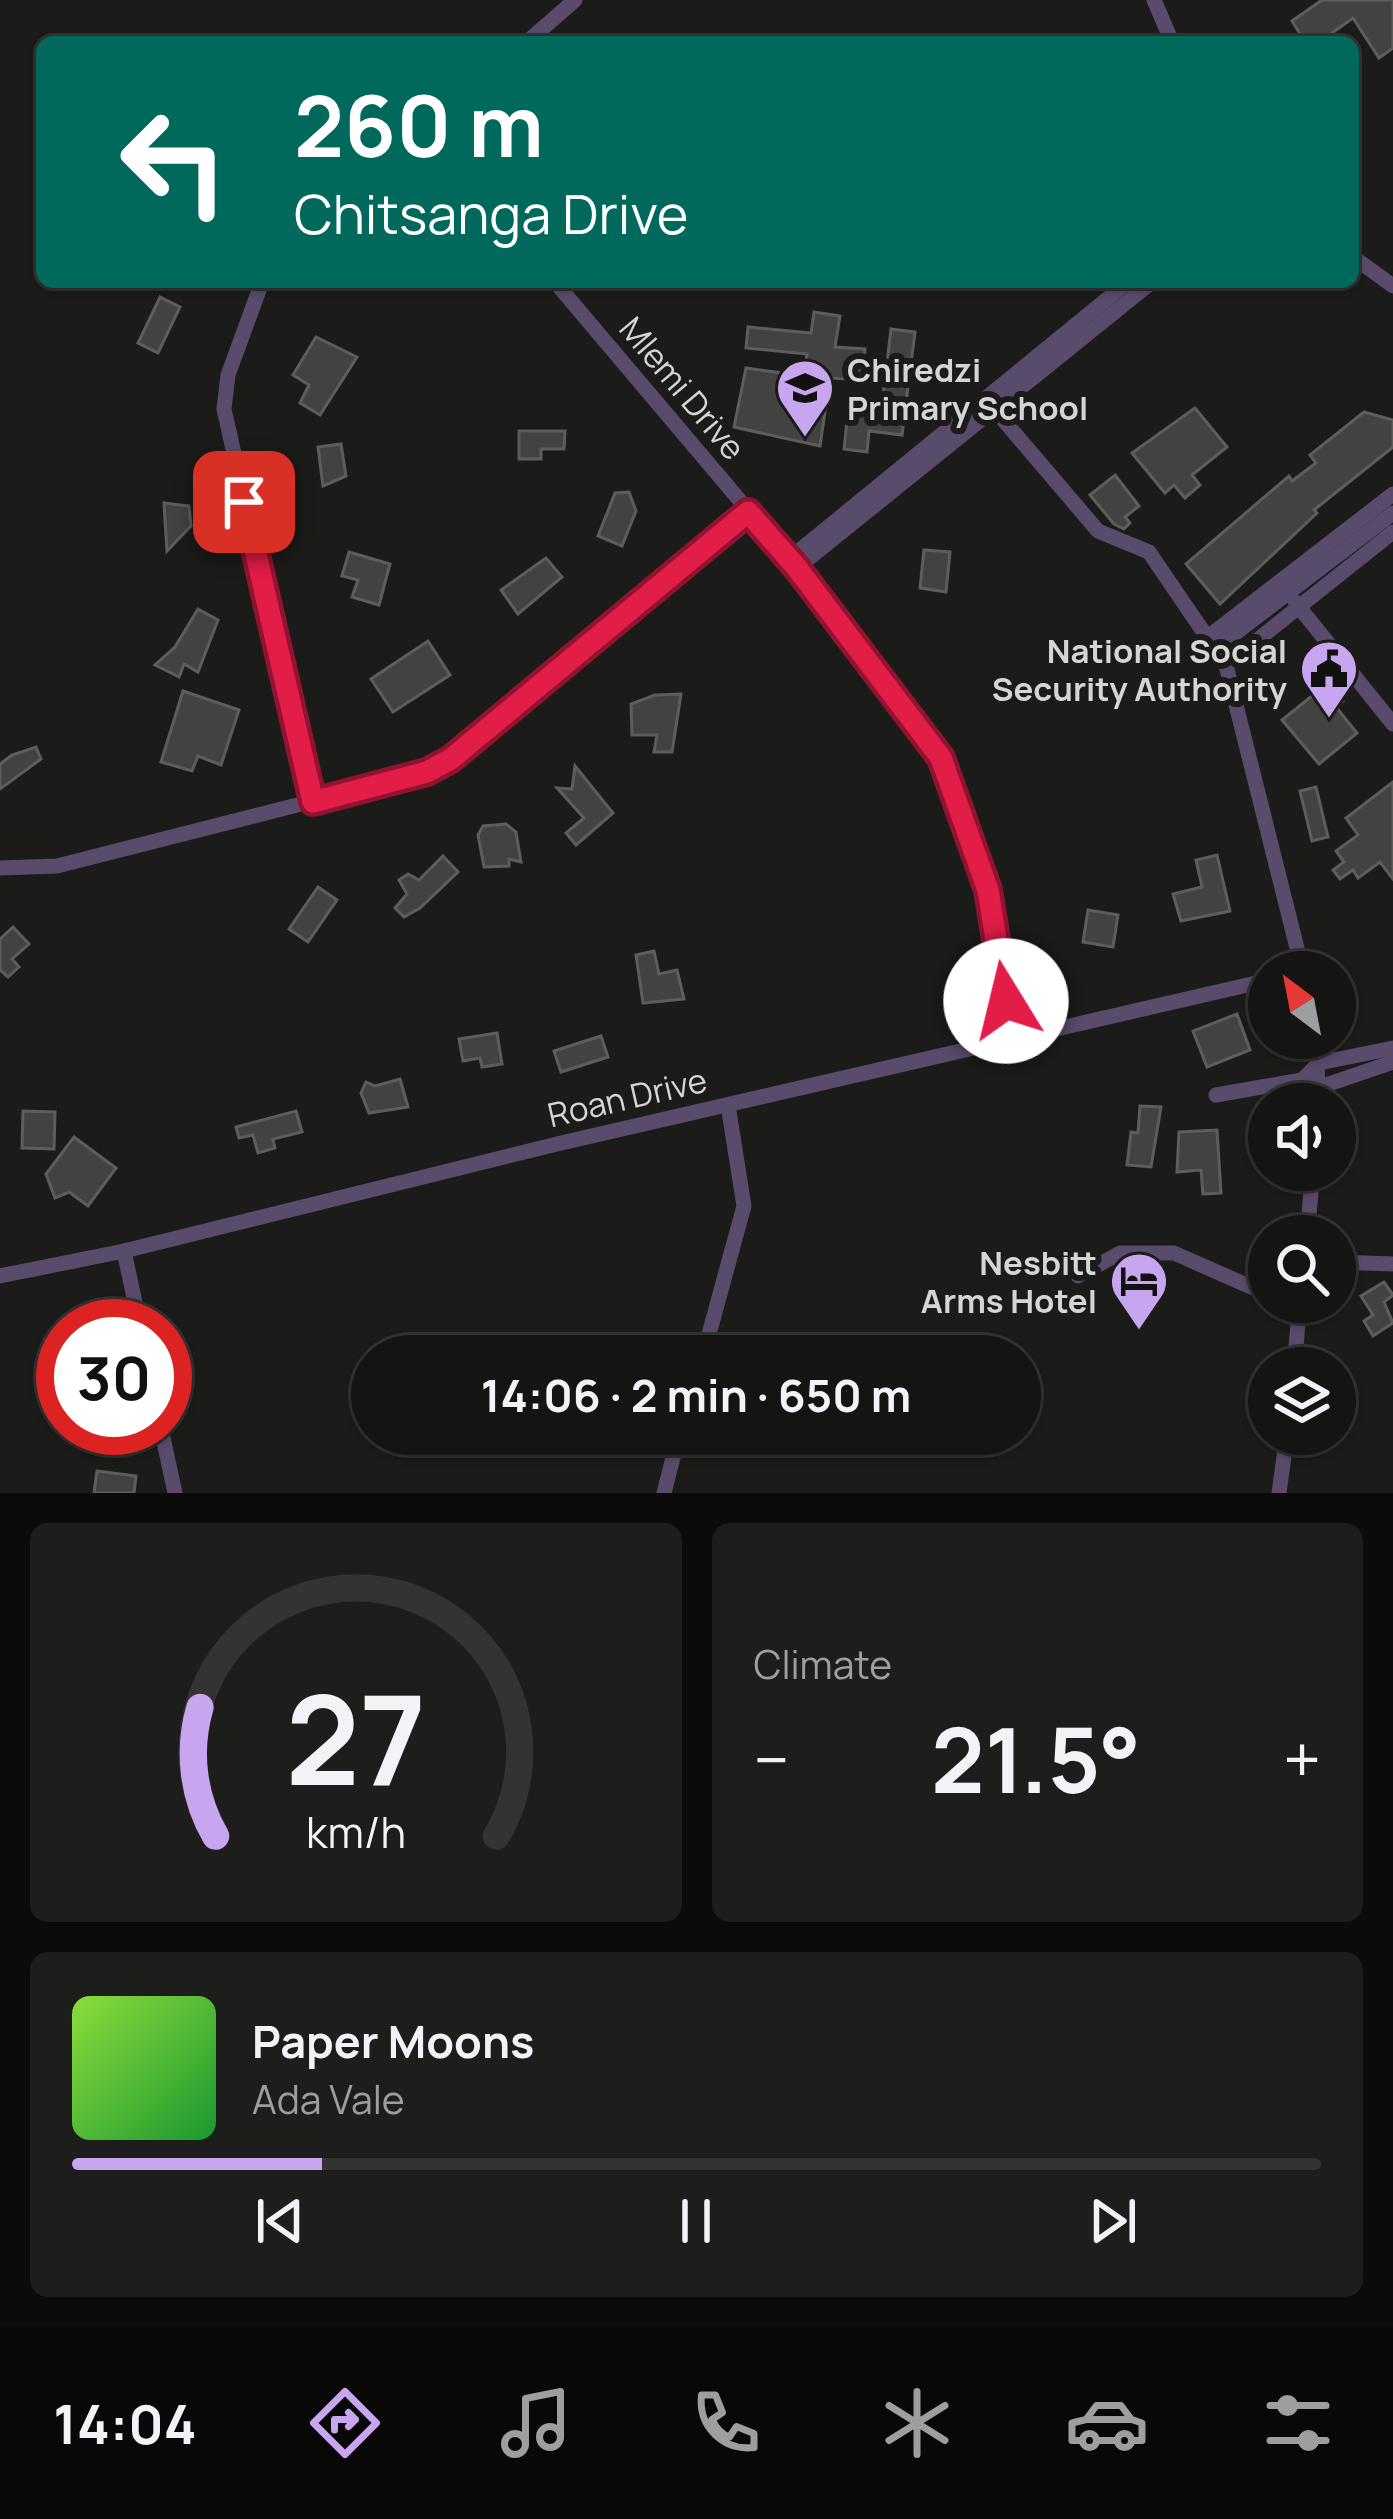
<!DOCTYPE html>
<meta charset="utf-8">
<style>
:root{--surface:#141413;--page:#1d1d1c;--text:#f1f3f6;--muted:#9d9ea0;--line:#333;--accent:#c7a6ef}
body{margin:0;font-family:Manrope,sans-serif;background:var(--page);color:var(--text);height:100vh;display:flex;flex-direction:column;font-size:45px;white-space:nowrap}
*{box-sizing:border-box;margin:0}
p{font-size:39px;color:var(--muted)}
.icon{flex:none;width:66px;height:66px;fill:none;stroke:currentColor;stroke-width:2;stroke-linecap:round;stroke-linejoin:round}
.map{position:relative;height:1493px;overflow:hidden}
.side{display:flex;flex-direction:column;gap:30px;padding:30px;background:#0b0b0a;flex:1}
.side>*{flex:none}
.top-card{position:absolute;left:36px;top:36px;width:1323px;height:252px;border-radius:18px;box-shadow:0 3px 9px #0004,0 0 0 3px var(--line);background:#00695c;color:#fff;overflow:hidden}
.needle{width:78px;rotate:328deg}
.controls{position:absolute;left:1248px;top:951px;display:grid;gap:24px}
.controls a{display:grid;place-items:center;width:108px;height:108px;border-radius:50%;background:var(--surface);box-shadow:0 3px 9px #0004,0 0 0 3px var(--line);font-size:60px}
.speed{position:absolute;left:36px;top:1299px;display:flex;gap:24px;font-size:60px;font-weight:700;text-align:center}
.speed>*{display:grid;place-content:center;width:156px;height:156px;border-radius:50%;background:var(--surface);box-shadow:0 3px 9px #0004,0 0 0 3px var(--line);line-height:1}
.speed .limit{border:18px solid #d22;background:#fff;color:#111}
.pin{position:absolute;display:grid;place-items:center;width:102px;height:102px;color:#fff;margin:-51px;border-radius:24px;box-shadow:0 6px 18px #0006}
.me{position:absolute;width:132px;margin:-66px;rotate:351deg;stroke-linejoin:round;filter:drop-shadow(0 0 9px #0008)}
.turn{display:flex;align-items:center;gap:42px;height:252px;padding:0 60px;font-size:54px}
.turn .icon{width:156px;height:156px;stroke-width:2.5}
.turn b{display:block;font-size:84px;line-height:102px}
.big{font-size:90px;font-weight:700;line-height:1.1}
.side .card{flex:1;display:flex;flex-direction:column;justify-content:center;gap:18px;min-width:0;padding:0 42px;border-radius:18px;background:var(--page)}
.side .dial{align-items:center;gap:0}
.dial svg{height:312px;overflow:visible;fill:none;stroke:var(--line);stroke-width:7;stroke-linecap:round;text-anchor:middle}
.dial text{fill:var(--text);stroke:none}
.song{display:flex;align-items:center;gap:36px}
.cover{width:144px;height:144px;border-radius:18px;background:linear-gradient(135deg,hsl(90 70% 55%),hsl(130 70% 35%))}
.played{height:12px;border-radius:6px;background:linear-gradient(90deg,var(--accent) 20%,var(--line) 20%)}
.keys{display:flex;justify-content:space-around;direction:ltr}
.heat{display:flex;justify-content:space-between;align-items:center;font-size:66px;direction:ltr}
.side .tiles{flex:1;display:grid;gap:30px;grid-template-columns:1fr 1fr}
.card:last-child{grid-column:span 2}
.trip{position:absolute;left:351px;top:1335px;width:690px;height:120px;border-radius:60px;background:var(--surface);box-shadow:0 3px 9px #0004,0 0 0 3px var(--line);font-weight:700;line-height:120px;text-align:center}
.dock{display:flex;height:192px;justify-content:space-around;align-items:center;background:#080808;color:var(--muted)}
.dock .icon{width:84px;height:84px}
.dock .active{color:var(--accent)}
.dock b{font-size:54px;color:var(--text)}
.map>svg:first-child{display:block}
</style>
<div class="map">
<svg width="1393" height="1493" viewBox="0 0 1393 1493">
<rect width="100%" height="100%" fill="#1b1b19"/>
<g fill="#424340" stroke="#5d5e5a" stroke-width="3">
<path d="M1322,0H1393V48L1379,58L1353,18L1319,42H1305L1292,21Z"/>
<path d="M160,297L180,307L158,353L138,343Z"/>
<path d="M814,312L840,316L835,347L865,349L862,380L830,378L820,446L734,427L746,368L804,376L807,354L746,348L748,327L811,333Z"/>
<path d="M891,329L915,332L902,435L869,431L867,452L844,449L849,402L882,405Z"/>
<path d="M316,337L357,357L320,415L300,403L309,385L293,375Z"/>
<path d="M1195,408L1227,447L1192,475L1200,485L1185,498L1174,485L1165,493L1132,453Z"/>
<path d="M1364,412L1393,420V447L1314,510L1317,513L1220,604L1186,564L1289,476L1292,481L1316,463L1310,455Z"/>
<path d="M519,431H565L564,449H541V459H519Z"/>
<path d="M341,444L346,476L323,486L318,447Z"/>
<path d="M1115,475L1139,506L1125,517L1130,523L1124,529L1114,524L1090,495Z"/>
<path d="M629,492L636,511L622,546L598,536L615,493Z"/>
<path d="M164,503L189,506L191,526L167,551Z"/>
<path d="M924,550L950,552L946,592L920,588Z"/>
<path d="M349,552L390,564L379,605L352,597L358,580L342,576Z"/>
<path d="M546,558L562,577L518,614L501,590Z"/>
<path d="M198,609L218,620L198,672L184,664L179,677L155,665L175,647Z"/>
<path d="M428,641L450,675L393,712L371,679Z"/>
<path d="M1328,683L1343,701L1336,707L1357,733L1319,764L1282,720Z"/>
<path d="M183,691L239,710L221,765L198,756L192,771L161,762Z"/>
<path d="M681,694L672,752H654L657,735H632L631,704L655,695Z"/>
<path d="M36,747L41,759L0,789V764L12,755Z"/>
<path d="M575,766L613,813L576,845L566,833L584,818L557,788L572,789Z"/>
<path d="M1393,782V879L1380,862L1358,878L1353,870L1340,879L1333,870L1344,862L1336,851L1358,835L1346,818Z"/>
<path d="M1316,787L1328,837L1312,841L1300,791Z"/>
<path d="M506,824L516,832L521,862L509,859V866L484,867L478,835L483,826Z"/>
<path d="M1217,855L1230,911L1181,921L1173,894L1202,887L1196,860Z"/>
<path d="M443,856L458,872L420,908L404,917L395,908L407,894L399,880L408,874L419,880Z"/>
<path d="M318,887L337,900L308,942L289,929Z"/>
<path d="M1088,910L1118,915L1113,947L1083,942Z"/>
<path d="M13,927L29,944L12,959L19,967L8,977L0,970V939Z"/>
<path d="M654,951L659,974L677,970L684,999L643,1003L636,955Z"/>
<path d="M1237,1014L1250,1050L1207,1067L1193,1031Z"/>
<path d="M497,1033L502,1064L482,1067L480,1058L463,1061L459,1039Z"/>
<path d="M601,1036L608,1057L561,1072L554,1051Z"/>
<path d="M400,1079L408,1107L369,1113L361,1093L366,1082L375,1086Z"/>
<path d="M1140,1106L1161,1107L1151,1167L1127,1165L1131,1132L1138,1133Z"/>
<path d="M23,1111L55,1112L54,1149L22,1148Z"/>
<path d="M296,1111L302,1132L273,1139L275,1148L258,1153L253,1135L239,1138L236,1127Z"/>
<path d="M1217,1130L1221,1193L1203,1194L1201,1170L1177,1172L1179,1132Z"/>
<path d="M74,1137L116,1168L88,1206L69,1192L55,1198L46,1174Z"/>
<path d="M1384,1282L1393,1295L1384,1302L1393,1323L1373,1336L1364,1321L1373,1315L1361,1296Z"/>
<path d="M97,1471L136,1476L134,1493H94Z"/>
</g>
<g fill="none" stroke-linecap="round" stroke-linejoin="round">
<g stroke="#594b6b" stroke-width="15">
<path d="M1154,0L1172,42"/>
<path d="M527,42L575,0"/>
<path d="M1353,257L1393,286"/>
<path d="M262,282L228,375L224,409L312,802"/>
<path d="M555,282L797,568L941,758L988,890L1011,1038"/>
<path d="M994,409L1098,531L1149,552L1226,665L1303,972"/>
<path d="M789,559L1128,282"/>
<path d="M797,568L1152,282"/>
<path d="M1295,602L1393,724"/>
<path d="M1208,637L1393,494"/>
<path d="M1216,648L1393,513"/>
<path d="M1226,665L1393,532"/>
<path d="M0,868L57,866L427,772L475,741L747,512"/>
<path d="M1317,1038L1318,1104"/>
<path d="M1302,1080L1319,1063L1393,1048"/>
<path d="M1216,1095L1302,1080L1320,1087L1393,1062"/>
<path d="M1307,1236L1313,1170"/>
<path d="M124,1251L140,1326"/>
<path d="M1335,1262L1393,1264"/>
<path d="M0,1276L124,1251L557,1144L1269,980"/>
<path d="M1078,1276L1120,1253H1174L1269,1295"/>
<path d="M703,1356L744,1206L728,1105"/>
<path d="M1294,1368L1300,1302"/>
<path d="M161,1428L175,1493"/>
<path d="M664,1493L679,1434"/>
<path d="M1279,1493L1287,1434"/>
</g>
</g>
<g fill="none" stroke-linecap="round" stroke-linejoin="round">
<g stroke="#92132f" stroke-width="30">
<path id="route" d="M244,502L313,802L427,772L451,759L748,512L797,568L941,758L988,890L1006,1001"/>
</g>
<use href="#route" stroke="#e11d48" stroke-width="21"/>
</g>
<defs>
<g id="school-pin" transform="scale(3)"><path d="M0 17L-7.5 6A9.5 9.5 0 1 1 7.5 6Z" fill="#c7a6ef" stroke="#1b1b19"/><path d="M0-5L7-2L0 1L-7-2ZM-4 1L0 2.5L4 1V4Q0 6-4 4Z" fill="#111"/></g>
<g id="civic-pin" transform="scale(3)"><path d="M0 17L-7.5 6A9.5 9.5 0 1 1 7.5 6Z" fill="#c7a6ef" stroke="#1b1b19"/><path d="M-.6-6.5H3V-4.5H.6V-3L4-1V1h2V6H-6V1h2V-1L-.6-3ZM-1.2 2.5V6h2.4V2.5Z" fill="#111"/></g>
<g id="hotel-pin" transform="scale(3)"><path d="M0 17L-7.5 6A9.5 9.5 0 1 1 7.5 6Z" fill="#c7a6ef" stroke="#1b1b19"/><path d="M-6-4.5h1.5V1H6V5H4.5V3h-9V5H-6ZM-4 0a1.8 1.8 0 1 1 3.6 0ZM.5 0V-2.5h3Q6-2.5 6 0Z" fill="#111"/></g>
</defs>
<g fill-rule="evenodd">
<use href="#school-pin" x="805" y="388"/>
<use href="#civic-pin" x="1329" y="669"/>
<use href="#hotel-pin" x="1139" y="1281"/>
</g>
<g text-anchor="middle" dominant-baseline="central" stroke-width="12" stroke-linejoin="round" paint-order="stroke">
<g font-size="33" font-weight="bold" fill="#d5d5d4" stroke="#1b1b19" text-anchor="end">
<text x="847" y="369" text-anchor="start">Chiredzi<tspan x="847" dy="38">Primary School</tspan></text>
<text x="1287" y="650">National Social<tspan x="1287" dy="38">Security Authority</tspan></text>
<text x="1097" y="1262">Nesbitt<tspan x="1097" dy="38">Arms Hotel</tspan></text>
</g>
<g font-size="33" fill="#d5d5d4" stroke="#1b1b19">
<text transform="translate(683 388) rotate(50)">Mlemi Drive</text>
<text transform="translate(627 1097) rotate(-13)">Roan Drive</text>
</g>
</g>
</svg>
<div class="controls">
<a><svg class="needle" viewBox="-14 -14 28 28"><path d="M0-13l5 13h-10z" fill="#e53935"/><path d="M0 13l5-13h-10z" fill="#9d9ea0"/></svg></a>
<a><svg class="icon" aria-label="sound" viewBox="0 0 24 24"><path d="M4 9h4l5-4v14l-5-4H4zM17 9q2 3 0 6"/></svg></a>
<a><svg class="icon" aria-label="search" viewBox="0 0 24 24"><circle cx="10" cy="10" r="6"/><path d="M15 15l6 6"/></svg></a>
<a><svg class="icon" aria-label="layers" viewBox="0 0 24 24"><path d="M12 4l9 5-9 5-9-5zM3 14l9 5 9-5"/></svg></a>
</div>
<div class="speed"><div class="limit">30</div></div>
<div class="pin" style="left:244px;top:502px;background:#d93025"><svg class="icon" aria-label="arrive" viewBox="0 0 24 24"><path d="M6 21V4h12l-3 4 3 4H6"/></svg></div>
<svg class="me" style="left:1006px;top:1001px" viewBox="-20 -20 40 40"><circle r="19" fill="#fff"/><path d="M0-13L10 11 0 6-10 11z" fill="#e11d48"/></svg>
<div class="trip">14:06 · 2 min · 650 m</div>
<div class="top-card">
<div class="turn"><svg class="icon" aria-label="left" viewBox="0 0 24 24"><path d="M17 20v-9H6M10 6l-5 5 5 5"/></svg><div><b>260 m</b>Chitsanga Drive</div></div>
</div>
</div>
<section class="side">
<div class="tiles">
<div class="card dial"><svg viewBox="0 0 100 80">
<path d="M14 69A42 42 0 1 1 86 69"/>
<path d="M14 69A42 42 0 0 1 10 36" stroke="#c7a6ef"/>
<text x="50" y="56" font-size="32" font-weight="700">27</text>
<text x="50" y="72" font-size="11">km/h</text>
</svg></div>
<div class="card"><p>Climate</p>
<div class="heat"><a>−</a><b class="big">21.5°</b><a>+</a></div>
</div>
<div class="card">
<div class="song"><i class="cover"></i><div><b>Paper Moons</b><p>Ada Vale</p></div></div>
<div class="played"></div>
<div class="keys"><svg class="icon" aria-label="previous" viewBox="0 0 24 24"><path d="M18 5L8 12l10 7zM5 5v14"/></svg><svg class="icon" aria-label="pause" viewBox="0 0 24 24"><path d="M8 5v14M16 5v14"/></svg><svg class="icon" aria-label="next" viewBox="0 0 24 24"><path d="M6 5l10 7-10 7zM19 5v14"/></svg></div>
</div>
</div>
</section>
<nav class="dock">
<b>14:04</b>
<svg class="icon active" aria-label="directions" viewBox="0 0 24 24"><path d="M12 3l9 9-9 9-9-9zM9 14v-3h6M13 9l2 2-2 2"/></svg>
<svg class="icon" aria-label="music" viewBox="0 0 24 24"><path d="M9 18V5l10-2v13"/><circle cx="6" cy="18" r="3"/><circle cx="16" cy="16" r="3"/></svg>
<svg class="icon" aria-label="phone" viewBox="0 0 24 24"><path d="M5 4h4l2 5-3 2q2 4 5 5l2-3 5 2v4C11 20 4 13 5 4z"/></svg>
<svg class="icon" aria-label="climate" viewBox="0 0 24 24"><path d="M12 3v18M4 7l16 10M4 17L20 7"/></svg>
<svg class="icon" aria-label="car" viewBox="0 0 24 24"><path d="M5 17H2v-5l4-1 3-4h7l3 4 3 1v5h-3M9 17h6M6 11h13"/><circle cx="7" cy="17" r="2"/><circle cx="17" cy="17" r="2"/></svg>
<svg class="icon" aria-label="filters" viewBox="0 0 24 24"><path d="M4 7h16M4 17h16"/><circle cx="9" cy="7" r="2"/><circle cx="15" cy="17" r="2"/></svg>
</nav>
